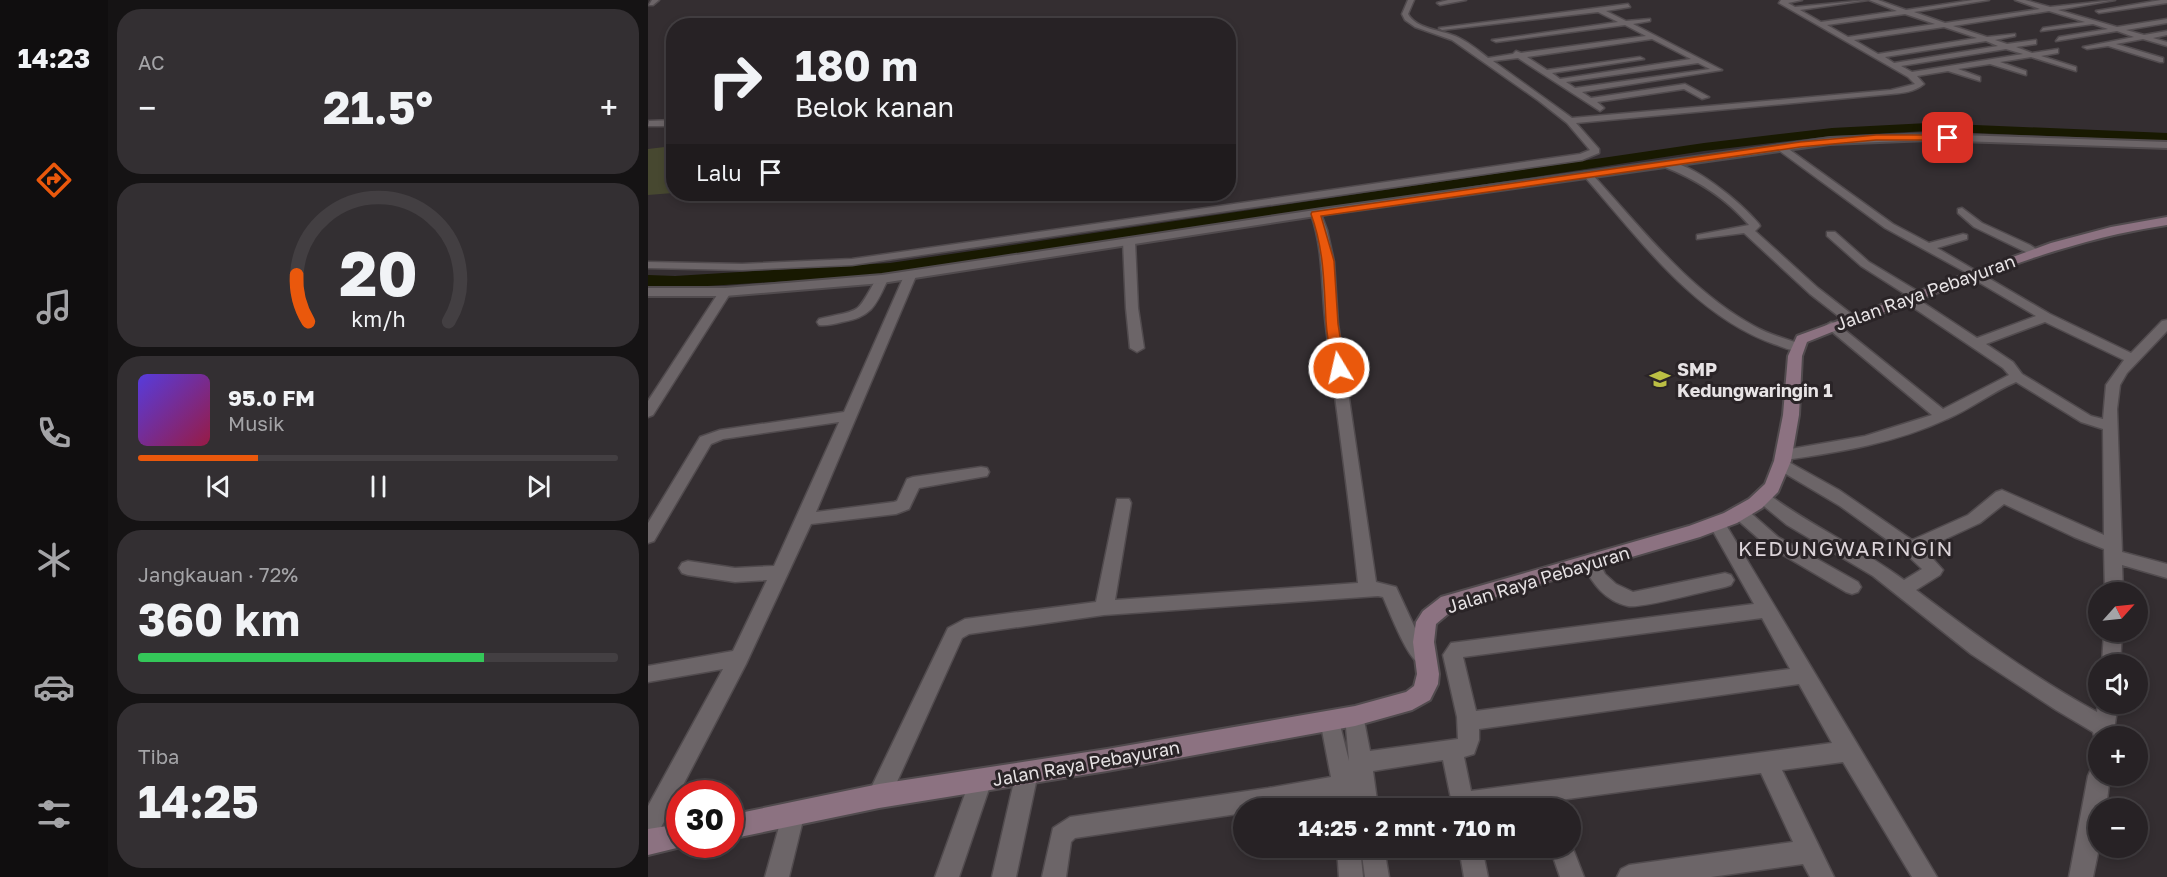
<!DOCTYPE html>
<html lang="id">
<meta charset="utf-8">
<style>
:root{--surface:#272225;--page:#332f32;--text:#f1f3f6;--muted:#a4a4a7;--line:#433f42;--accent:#ea580c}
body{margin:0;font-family:"Golos Text",sans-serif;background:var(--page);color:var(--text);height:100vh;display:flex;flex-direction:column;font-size:22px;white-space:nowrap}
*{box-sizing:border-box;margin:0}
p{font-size:20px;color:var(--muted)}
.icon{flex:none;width:33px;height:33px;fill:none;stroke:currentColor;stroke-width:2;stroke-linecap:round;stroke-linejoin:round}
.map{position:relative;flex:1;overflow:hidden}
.sheet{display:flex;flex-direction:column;gap:9px;padding:9px;background:#151314;width:540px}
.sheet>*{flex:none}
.banner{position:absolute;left:18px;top:18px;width:570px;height:183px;border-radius:24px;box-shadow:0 3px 9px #0003,0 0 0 2px var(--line);background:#272225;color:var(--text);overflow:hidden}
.needle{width:39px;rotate:63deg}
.buttons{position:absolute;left:1440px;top:582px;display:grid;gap:12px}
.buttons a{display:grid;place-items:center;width:60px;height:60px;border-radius:50%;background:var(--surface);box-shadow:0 3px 9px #0003,0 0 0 2px var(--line);font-size:30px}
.speed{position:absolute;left:18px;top:780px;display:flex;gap:12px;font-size:30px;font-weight:700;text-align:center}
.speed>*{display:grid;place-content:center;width:78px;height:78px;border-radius:50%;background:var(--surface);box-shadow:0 3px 9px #0003,0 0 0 2px var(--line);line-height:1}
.speed .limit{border:9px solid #d22;background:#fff;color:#111}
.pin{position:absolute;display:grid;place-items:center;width:51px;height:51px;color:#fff;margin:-26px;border-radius:12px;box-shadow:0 3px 9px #0006}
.me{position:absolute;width:66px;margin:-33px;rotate:351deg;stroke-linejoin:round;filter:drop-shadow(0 0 4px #0008)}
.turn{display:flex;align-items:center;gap:21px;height:126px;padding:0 30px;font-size:27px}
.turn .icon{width:78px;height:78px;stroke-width:2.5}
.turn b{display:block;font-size:42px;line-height:51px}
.then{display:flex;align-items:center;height:57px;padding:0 30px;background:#0003;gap:12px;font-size:22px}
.big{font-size:45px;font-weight:700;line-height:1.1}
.sheet .card{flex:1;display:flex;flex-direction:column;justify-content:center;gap:9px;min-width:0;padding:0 21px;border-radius:24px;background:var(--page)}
.sheet .dial{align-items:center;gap:0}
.dial svg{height:156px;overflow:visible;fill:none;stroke:var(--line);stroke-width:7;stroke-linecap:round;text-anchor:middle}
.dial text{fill:var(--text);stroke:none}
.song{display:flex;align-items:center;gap:18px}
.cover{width:72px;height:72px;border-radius:9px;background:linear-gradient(135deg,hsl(250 70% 55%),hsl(340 70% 35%))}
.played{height:6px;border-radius:3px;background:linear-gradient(90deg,var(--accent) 25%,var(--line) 25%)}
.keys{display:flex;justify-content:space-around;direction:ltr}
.heat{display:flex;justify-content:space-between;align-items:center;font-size:33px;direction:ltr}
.charge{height:9px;border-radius:4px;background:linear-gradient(90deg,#34c759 72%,var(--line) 0)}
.trip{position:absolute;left:585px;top:798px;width:348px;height:60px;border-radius:30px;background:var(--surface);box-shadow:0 3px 9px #0003,0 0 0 2px var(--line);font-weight:700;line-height:60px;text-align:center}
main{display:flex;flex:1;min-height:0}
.menu{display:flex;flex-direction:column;width:108px;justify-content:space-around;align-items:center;background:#100e0f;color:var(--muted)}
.menu .icon{width:42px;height:42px}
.menu .selected{color:var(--accent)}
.menu b{font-size:27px;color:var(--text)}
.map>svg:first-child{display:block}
</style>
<main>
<nav class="menu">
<b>14:23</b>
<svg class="icon selected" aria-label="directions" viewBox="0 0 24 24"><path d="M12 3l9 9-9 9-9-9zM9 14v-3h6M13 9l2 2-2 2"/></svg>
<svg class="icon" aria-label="music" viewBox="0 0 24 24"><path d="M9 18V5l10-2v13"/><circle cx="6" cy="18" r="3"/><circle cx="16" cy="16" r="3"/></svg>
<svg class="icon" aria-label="phone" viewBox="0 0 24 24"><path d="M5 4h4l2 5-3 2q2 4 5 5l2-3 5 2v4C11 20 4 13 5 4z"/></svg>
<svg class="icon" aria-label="climate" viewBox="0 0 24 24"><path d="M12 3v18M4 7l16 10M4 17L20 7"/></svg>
<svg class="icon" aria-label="car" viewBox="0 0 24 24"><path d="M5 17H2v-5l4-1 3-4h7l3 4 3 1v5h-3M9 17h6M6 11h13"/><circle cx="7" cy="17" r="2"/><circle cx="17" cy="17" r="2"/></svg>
<svg class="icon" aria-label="filters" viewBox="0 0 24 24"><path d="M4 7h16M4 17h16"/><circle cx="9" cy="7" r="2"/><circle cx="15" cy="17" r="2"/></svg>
</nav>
<section class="sheet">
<div class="card"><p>AC</p>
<div class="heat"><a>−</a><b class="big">21.5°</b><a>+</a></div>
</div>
<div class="card dial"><svg viewBox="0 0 100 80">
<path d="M14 69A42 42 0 1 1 86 69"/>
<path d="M14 69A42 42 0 0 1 8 45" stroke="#ea580c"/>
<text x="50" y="56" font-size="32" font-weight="700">20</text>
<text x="50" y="72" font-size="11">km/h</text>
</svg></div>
<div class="card">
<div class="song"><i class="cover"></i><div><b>95.0 FM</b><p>Musik</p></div></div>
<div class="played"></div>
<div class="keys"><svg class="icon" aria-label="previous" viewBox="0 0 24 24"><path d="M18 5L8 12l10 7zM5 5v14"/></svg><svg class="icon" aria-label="pause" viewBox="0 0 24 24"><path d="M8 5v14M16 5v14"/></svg><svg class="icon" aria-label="next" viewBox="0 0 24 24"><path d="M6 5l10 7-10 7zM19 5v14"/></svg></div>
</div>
<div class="card"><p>Jangkauan · 72%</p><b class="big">360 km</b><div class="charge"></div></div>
<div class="card"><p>Tiba</p><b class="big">14:25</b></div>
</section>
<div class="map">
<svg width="1519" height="877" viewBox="0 0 1519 877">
<rect width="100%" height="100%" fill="#342e31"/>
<path fill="#474830" d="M25,146V193L0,195V149Z"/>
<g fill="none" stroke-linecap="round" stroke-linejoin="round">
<path fill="#181901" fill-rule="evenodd" d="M1280,123L1519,133V141L1280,131L1184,136L1056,151L242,275L27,288L0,287V275L27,276L242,263L1056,143L1184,128Z"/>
<g stroke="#514b4e" stroke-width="3">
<g id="minor">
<path d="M4,0H11L5,5H1Z"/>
<path d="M760,0H766L760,14C768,29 793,30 807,36C819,41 830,50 840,58L865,54L868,51L873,53L998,36L977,25L848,42L844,40L970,22L950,12L794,30L791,28L980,4L982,7L958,11L978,21L1002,19V21L985,24L1074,70L934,92L943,98L1037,84L1061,97L1054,99L1036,89L949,102L956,108L952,111L870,58L845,61L924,118L1243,90L1267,84L1260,77L1131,3L1133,0H1154L1140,3L1147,7L1220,0L1152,10L1173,22L1249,11L1221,0H1230L1258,10L1325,0H1341L1266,12L1297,23L1392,9L1367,0H1377L1402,7L1467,0L1410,10L1469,27L1519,19V23L1478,30L1496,35L1519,31V35L1505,38L1519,42V46L1495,39L1468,44L1515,58V62H1512L1460,46L1439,49L1435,47L1486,37L1469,31L1408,41L1411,37L1460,29L1445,24L1393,31L1395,28L1437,22L1401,11L1305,26L1339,37L1367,34V36L1347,40L1359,44L1388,40V44L1368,47L1384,53L1410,49V53L1393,56L1428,67V71L1383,57L1352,62L1378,71V75L1342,64L1310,69L1332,77V81L1300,71L1269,76L1276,84C1266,92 1255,93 1243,94L928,123L951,149V153L934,160L204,265L94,270L0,268V262L94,264L204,259L932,154L942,150L919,123L891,101L804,40L767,27L757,20L754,14ZM1257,14L1287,24L1200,37L1179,25ZM1296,27L1329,38L1230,54L1206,40ZM1004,39L1043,59L912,79L904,73L996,59L992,57L899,70L879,57ZM1338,41L1350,46L1246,63L1237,57ZM1358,49L1375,54L1264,72L1253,66ZM1050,63L1062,69L927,88L918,82Z"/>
<path d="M800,0H818L792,5L789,3Z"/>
<path d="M1513,0H1519V3L1451,13L1448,11Z"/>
<path d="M26,120V126H0L1,121Z"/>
<path d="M1129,145H1135L1245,224L1281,243L1315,234L1319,235V239L1289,248L1402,314L1483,353L1514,321L1519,320V331L1479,373L1472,385L1469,409L1474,552L1519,564V578L1474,565L1475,592H1457L1456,549L1426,537L1356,504L1332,523L1276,549L1295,570L1292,575L1268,590C1326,634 1385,677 1449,712L1450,703L1470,704L1465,736H1450V744L1448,743L1445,732L1408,710L1323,654L1225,576L1139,525L1106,498L1108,494H1120C1163,526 1213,548 1256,580L1274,569L1256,552L1192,506L1128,468L1125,464L1132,459L1128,455L1131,451L1217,436L1284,415L1177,326L1183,322L1188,323L1295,409L1361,375L1355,368L1254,300L1252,297L1257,294L1213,266L1179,236V232H1187L1221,262L1271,292L1273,295L1268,298L1329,338L1388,316L1320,276L1319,273L1237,228L1129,149ZM1397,322L1476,360L1458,385L1455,419L1443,416L1374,374L1365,362L1338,344ZM1368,382L1433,422L1455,429L1456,535L1354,490L1348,492L1320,515L1264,540L1191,490L1137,460C1192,452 1248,443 1299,419C1323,409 1344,392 1368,382Z"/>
<path d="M1014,162C1042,159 1093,203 1111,224L1112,226L1107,231L1170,288L1206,316L1208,319L1206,322H1198L1162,294L1096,233L1049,239V235L1101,225C1077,197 1048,179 1014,166Z"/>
<path d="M936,172H942C992,226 1040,290 1106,326C1120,334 1137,339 1153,344L1155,347L1153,350C1144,352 1135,347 1126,344C1046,316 990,237 936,176Z"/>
<path d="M1314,208L1334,223L1382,245L1394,253L1388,256L1384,255L1326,227L1310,213V209Z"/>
<path d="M668,211L673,214L679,230L686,262L690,324L728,582L748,587L767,628L786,656L783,662C778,663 773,665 769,662C757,652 742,613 735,597L730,596L456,615L321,634L314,638L239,804L231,807L223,804L220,796L223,788L300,628L317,619L448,602L469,499H481L483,503L467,600L710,583C701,498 689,413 678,327C673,289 676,251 663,214Z"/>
<path d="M481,238L487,241L490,308L496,348L489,352L482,348L478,308L475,241Z"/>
<path d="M262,272L268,276L168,512L246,502L249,501L259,479L265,477L333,467L339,468L341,472L339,476L333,477L271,488L261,509L248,514L163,524L98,664L8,837L0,840V806L75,669L0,682V666L85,651L119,580L87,582L40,575L34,573L31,568L34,563L40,561L87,568L126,566L191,422L75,439L63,444L6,541L0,543V523L52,437L72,430L196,412L256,276Z"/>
<path d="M234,275L240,279C228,305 224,317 194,322C186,324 178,326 171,325L169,322L171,319C216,308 206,317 230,276Z"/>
<path d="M77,288L83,292L5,415L0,417V401L71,292Z"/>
<path d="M1091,506L1097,508L1130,537L1210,582L1213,587L1210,592L1204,594L1198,592L1118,545L1085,516L1083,512L1085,508Z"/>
<path d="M1069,518L1075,520L1289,877H1264L1195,762L1134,770L1186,877H1162L1155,864L1063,877H969L973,869L981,865L1145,842L1113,773L912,800L914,808H892L890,803L853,808H805L795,760L725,771L730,808H686L685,797L626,808H596V813L427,838L423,842L418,877H394L405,828L422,817L620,788L683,777L672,720L675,713L682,711L689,713L701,761L697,716L700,710L707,707L714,710L722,751L810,739L809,717L795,655L803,643L1106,604L1061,524L1063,520ZM1114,618L1142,669L828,711L815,657ZM1151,684L1184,743L823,791L816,757L826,754L831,740V729Z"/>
<path d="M943,556L949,558L957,574L968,584L985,592L1077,573L1083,575L1086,580L1083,585L1077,587C1061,590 992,609 980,606C957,601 944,583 934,563L937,558Z"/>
<path d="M1456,632H1474L1472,664H1454Z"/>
<path d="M379,763L387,766L390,773L368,877H344L368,773L371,766Z"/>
<path d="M1450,766V776H1462L1458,808H1450L1451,848L1445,877H1421L1440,776L1443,769Z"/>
<path d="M333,770L341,773L344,780L311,877H287L322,780L325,773Z"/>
<path d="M145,805L153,808L156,816L141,877H117L134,816L137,808Z"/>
<path d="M922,841L936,877H912L902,848H922Z"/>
<path d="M689,848H712L715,877H691Z"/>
<path d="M713,848H736L741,877H717Z"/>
<path d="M811,848H834L840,877H816Z"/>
</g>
</g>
<g stroke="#514b4e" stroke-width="4">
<path id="tertiary" d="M1281,134L1519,142V148L1281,140L1182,144L674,215L234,283L77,296H0V288H77L234,275L674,209L1182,138Z"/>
</g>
<g stroke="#514b4e" stroke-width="4">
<g id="secondary">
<path d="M1519,217V225C1444,236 1375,260 1305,287C1256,305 1207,322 1159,342L1154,356L1151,415L1143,461L1130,492L1114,508L1089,523L1052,537L806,609L788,624L786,642L791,674L790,684L782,700L764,710L707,726L459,771L231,808L82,839V815L231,784L459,749L707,706L758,692L766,686L769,674L765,642L768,622L775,611L793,597L1041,526L1076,513L1101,499L1117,484L1126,461L1135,415L1140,356L1149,336L1403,243L1463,227Z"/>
<path d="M32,824V844L41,845L0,855V829Z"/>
</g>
</g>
<use href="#minor" fill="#6c6568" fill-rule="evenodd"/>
<use href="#tertiary" fill="#6c6568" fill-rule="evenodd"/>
<use href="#secondary" fill="#8c7281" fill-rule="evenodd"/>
</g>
<path fill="#ea580c" stroke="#983908" stroke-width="1.5" d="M1228,135H1300L1304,138L1300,140H1228L1152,147L673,216L686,261L690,324L697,368L691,372L685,368C682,353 679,337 678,321C676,284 676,249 663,214L664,212L1152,142Z"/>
<defs>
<g id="school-bare" transform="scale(1.62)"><path d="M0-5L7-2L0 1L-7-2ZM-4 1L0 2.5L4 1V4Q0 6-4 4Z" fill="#bcbf44" stroke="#2a2427" stroke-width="2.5" paint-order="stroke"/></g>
</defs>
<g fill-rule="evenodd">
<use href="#school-bare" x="1012" y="379"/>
</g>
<g text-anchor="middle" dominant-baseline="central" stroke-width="6" stroke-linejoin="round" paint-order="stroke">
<g font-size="18" fill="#e7e3e5" stroke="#2a2427">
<text transform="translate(1277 292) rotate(-20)">Jalan Raya Pebayuran</text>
<text transform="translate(890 579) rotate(-17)">Jalan Raya Pebayuran</text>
<text transform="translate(438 763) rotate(-10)">Jalan Raya Pebayuran</text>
</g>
<g font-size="18" font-weight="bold" fill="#e7e3e5" stroke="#2a2427" text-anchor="start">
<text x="1029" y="369">SMP<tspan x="1029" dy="21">Kedungwaringin 1</tspan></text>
</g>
<g font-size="21" letter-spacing="1.5" fill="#dbd3d8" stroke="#2a2427">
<text x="1198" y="548">KEDUNGWARINGIN</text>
</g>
</g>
</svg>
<div class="buttons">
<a><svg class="needle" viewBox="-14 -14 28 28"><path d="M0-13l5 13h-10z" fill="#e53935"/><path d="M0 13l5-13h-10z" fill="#a4a4a7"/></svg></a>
<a><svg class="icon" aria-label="sound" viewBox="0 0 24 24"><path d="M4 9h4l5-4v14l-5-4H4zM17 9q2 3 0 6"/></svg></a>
<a>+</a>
<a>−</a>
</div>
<div class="speed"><div class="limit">30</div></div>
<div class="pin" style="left:1300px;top:138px;background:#d93025"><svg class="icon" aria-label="arrive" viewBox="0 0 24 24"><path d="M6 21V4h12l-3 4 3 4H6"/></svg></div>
<svg class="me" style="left:691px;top:368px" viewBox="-20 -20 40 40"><circle r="17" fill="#ea580c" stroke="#fff" stroke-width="3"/><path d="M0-11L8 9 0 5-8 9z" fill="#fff"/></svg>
<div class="trip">14:25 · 2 mnt · 710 m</div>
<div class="banner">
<div class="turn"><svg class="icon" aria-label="right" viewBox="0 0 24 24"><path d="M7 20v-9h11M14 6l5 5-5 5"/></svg><div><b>180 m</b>Belok kanan</div></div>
<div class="then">Lalu<svg class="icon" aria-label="arrive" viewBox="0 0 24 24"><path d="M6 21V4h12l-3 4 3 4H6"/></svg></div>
</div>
</div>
</main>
